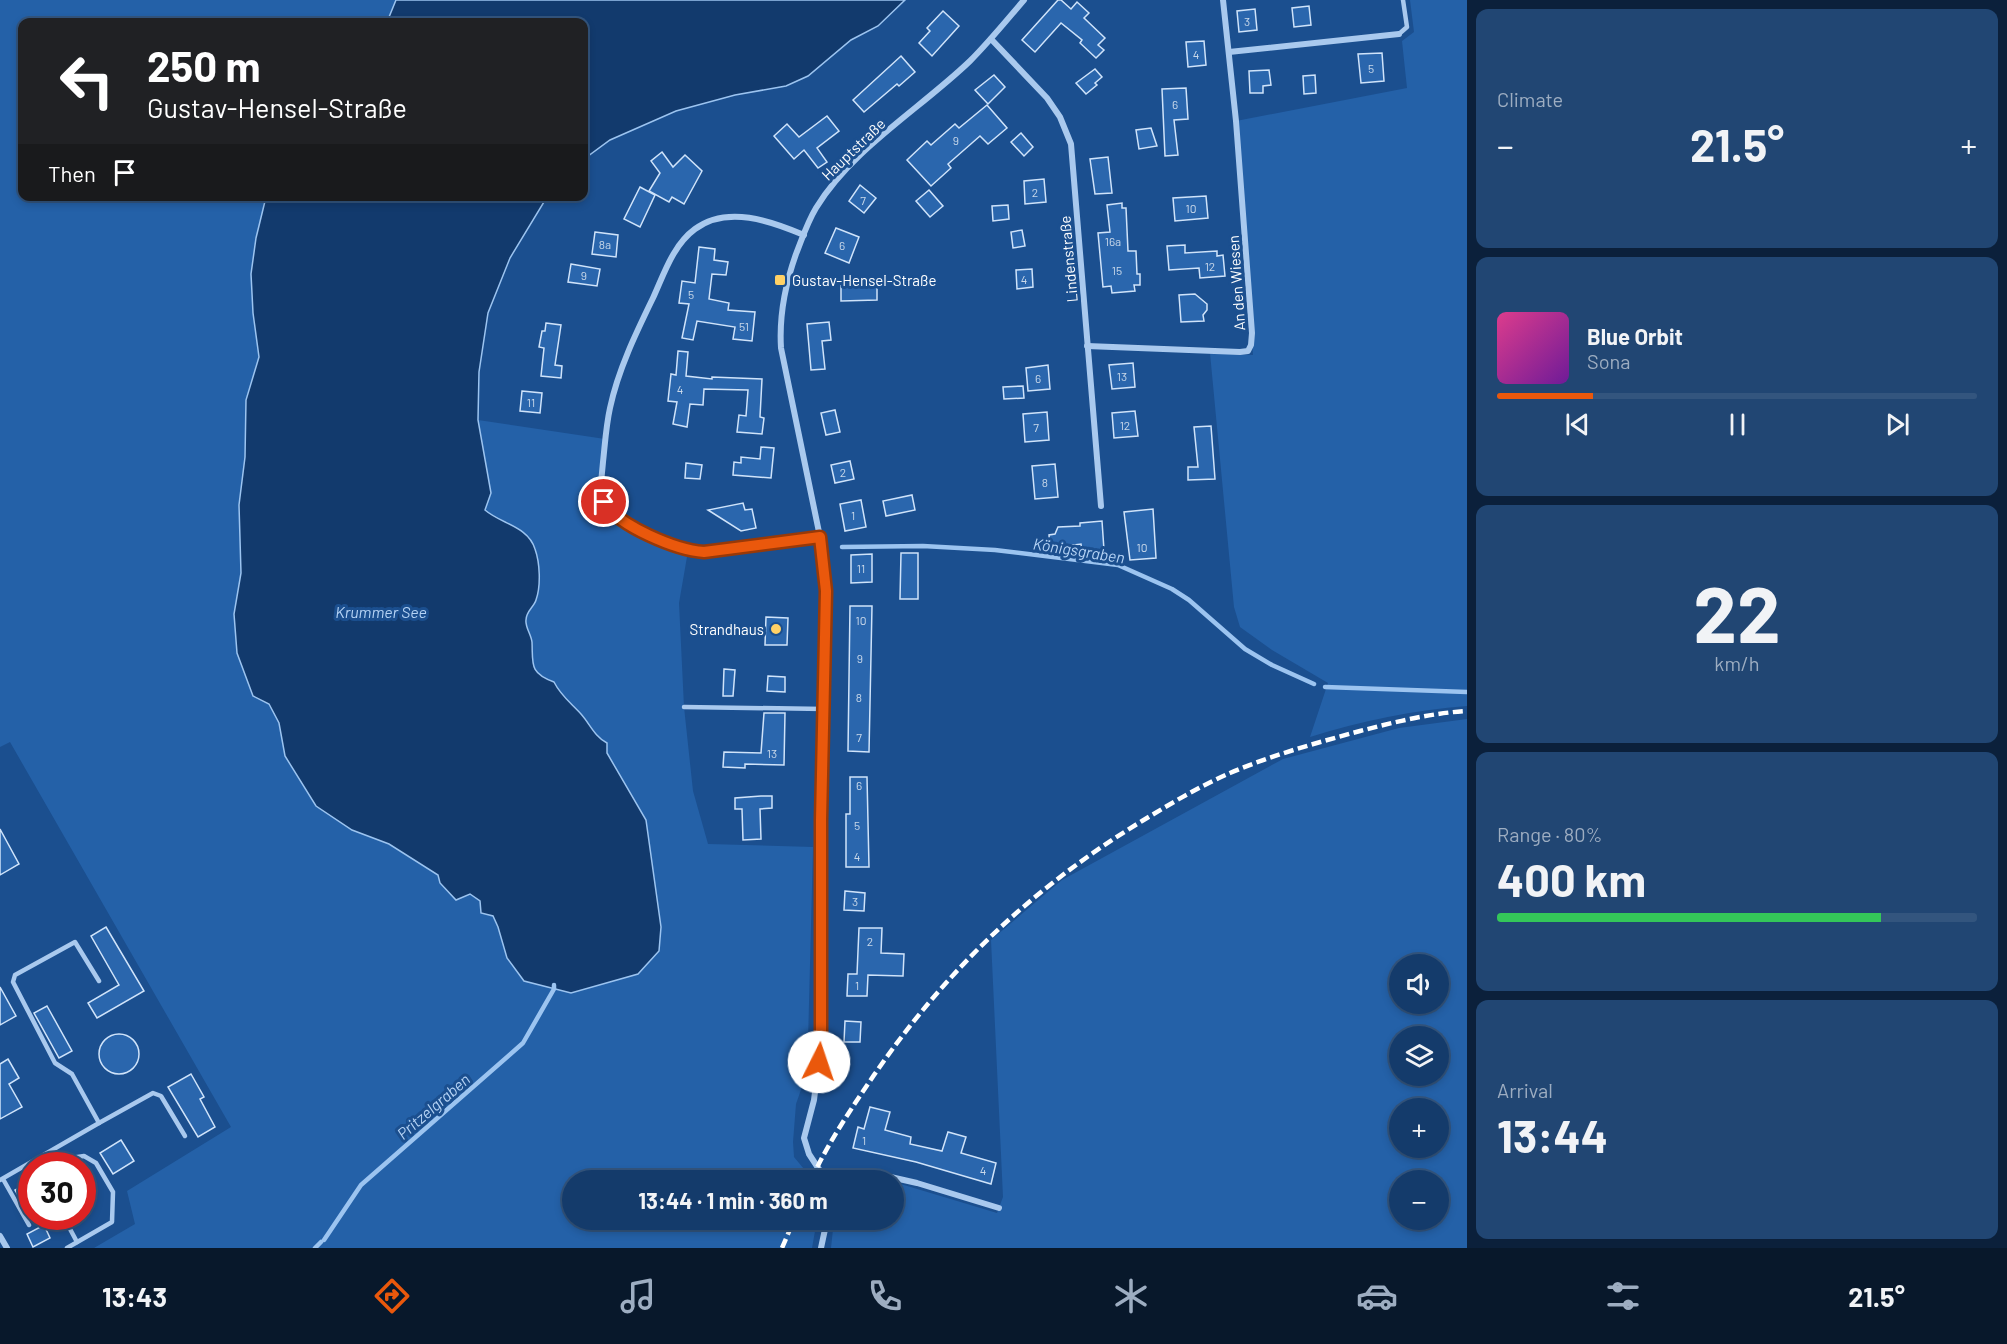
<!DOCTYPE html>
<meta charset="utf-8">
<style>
:root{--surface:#143b6b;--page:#214673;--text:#f1f3f6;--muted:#9dadc1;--line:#33557e;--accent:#ea580c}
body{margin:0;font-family:Barlow,sans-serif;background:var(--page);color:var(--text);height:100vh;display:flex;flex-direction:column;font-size:22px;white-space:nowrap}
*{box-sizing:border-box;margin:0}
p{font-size:20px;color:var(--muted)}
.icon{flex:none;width:33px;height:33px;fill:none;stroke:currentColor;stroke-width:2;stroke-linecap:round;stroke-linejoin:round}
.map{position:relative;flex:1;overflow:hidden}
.drawer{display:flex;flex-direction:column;gap:9px;padding:9px;background:#0b203b;width:540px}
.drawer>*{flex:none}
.hud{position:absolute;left:18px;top:18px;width:570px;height:183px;border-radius:12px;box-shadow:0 3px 9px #0003,0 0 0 2px var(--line);background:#202124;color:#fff;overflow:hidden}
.buttons{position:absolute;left:1389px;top:954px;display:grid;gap:12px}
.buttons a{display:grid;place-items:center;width:60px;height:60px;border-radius:50%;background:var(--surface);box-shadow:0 3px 9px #0003,0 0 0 2px var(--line);font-size:30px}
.speed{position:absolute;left:18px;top:1152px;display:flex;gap:12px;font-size:30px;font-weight:700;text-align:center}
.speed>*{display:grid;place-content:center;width:78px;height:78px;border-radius:50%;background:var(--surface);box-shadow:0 3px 9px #0003,0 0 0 2px var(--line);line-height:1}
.speed .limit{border:9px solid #d22;background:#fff;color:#111}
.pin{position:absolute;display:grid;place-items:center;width:51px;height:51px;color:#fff;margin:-26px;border:3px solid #fff;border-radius:50%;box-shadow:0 2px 6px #0007}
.me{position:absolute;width:66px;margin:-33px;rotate:4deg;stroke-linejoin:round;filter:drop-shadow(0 0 4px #0008)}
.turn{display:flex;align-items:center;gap:21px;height:126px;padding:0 30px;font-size:27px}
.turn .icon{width:78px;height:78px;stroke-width:2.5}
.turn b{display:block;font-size:42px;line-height:51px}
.then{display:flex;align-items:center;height:57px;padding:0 30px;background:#0003;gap:12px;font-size:22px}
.big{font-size:45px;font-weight:700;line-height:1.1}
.drawer .tile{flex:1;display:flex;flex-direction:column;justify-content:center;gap:9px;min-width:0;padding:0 21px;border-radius:12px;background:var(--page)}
.drawer .dial{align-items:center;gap:0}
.dial b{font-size:78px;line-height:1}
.song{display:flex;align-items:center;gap:18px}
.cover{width:72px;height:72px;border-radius:9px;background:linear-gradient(135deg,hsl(330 70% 55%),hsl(280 70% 35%))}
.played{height:6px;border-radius:3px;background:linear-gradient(90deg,var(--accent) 20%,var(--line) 20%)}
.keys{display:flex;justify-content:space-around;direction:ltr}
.heat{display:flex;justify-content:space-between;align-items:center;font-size:33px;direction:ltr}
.charge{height:9px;border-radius:4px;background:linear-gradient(90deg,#34c759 80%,var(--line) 0)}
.trip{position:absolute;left:562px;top:1170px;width:342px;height:60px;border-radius:30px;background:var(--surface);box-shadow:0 3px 9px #0003,0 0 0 2px var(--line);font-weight:700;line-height:60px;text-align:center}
.dock{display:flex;height:96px;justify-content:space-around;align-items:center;background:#08182b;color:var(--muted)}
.dock .icon{width:42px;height:42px}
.dock .active{color:var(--accent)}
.dock b{font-size:27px;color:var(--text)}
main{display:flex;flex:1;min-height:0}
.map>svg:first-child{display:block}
</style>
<main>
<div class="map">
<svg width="1467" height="1248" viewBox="0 0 1467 1248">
<rect width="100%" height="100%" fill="#1b4f8f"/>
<g fill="#2461a8" fill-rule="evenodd">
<path d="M0,0H396L387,22H22V196L266,197L264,199L253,313L259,357L246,400L245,457L239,505L241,573L234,614L269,704L279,723L285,756L352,830L389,844L438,875L440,883L471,894L480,901L481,913L493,916L498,927L507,958L571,993L638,974L659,951L661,927L646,820L607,753V743C594,736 590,724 581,715C571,703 561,696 554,682L542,677L533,666L532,640L525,621L529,610L536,601L508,522L494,517L485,510L491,493L478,420L605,439L601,484L609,511L639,530L688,551L679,603L684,707L693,791L708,844L813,847L808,1042L804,1081L796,1104L793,1142L794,1157L813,1180H573V1220H817L812,1248H94L135,1224L127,1191L231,1127L10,742L0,747Z"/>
<path d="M1410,0H1467V706C1415,710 1360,721 1310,737L1328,683L1272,650L1240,627L1234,607L1210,353L1253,355L1236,121L1407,88L1402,41L1414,32Z"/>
<path d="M1467,719V1248H831L834,1220H894V1182L997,1213L1003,1197L991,940L1062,880L1283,759L1399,728ZM1400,964H1438V1004H1400ZM1400,1036H1438V1076H1400ZM1400,1108H1438V1148H1400ZM1400,1180H1438V1220H1400Z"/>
</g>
<g fill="#123a6d" stroke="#9cc4f0" stroke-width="1.5">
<path d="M396,0H905L878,26L851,40L808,76L786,86L735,95L676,111L610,140L584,159V22H387Z"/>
<path d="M266,197H547L510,258L488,313L479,372L478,420L491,493L485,510C501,524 528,526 535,549C540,563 541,586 536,600C534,607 526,611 526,620C525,627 531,634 532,642C533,664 529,673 554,682C561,696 571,703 581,714C590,724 594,736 607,743V753L646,820L661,927L659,951L638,974L571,993L524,981L507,958L498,927L493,916L481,913L480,901L470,894L456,900L440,883L438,875L389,844L352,830L316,806L285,756L279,723L269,704L253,696L237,653L234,614L241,573L239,505L245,457L246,400L259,357L253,313L251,274L256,238Z"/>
</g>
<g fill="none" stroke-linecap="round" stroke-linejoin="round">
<g stroke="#9cc4f0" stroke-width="4.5">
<path d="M842,547L923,546L995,550L1118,565L1172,589L1189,600L1245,649L1272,665L1314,684"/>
<path d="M1325,687L1467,692"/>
<path d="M324,1240L361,1185L523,1043L554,989V985"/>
<path d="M315,1248L321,1242"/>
</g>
</g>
<g fill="#2a66ad" stroke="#cfe3fa" stroke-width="1.5">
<path d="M1058,0H1061L1071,9L1077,2L1089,13L1084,18L1105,38L1098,45L1104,50L1096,58L1080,43L1082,40L1061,23L1035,52L1022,40Z"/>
<path d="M1309,6L1311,25L1294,27L1292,8Z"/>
<path d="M1255,9L1257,30L1239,32L1237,11Z"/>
<path d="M943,11L959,26L932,56L919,43L930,31L927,28Z"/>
<path d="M1204,41L1206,65L1188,67L1186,42Z"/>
<path d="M1382,53L1384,81L1361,83L1358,54Z"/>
<path d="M901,56L915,72L899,86L897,84L864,112L853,100Z"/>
<path d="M1095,69L1102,77L1095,83L1097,85L1086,94L1076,83Z"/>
<path d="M1269,70L1271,85L1263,86V93H1250L1249,71Z"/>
<path d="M994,75L1005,87L988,104L975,90Z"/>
<path d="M1315,75L1316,93L1304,94L1303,76Z"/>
<path d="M1186,88L1188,119L1174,120L1178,155L1165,156L1162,89Z"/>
<path d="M987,105L1007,128L988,144L980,136L948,164L951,168L931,186L907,160L927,141L931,145L955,124L959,128Z"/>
<path d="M827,116L839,131L817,148L827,162L818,168L804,150L794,159L774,136L787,124L799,137Z"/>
<path d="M1151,128L1157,146L1139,149L1136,130Z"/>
<path d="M1021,133L1033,147L1024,156L1011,142Z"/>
<path d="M662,152L673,167L685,155L702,171L684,204L672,197L669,202L649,191L660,173L651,161Z"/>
<path d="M1108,157L1112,193L1095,194L1090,159Z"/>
<path d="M1044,179L1046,202L1025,204L1024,181Z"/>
<path d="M860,185L876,198L864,213L849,201Z"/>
<path d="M640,187L655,195L640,227L624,219Z"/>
<path d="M929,190L943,206L930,217L916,201Z"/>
<path d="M1206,196L1208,218L1175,221L1173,198Z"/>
<path d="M1122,203V208H1126L1128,251H1136L1137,274H1140V285H1134L1135,291L1112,293L1111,286L1103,287L1098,233L1110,232L1107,205Z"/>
<path d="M1008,205L1009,219L993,221L992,206Z"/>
<path d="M836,228L859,237L849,263L825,253Z"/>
<path d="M1022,230L1025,246L1013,248L1011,232Z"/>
<path d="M595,232L618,235L616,257L592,254Z"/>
<path d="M1185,245V253L1217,251V256L1223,255L1225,276L1200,278L1199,268L1169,270L1167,246Z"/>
<path d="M699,247L715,249L714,260L728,262L726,275L712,274L709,299L729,303L728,310L755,312L752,341L733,339L735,327L697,321L693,340L682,338L689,304L679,303L682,281L695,283Z"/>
<path d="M571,264L600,269L597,286L568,282Z"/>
<path d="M1032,269L1033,287L1017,289L1016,270Z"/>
<path d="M841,282H877V300L841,301Z"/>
<path d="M1195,294L1207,304V310L1203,315L1204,321L1181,322L1179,295Z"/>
<path d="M829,322L831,340L822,341L825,369L811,370L807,324Z"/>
<path d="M546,323L561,325L555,365L562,366L561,378L541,376L544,348L539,347L542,331H545Z"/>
<path d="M678,351L688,352L686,376L712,379V377L762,379L760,417L764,418L762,434L737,432L739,415L746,416L748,390L704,389L703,405L690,404L687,427L673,424L677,402L668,401L671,374L676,375Z"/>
<path d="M1133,363L1135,387L1112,389L1109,365Z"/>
<path d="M1048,365L1050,389L1028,391L1026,368Z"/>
<path d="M1023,386L1024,398L1004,399L1003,387Z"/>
<path d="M522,391L542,393L540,413L520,411Z"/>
<path d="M835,410L840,432L826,435L821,413Z"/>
<path d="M1135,411L1138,436L1114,438L1112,413Z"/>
<path d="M1047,412L1049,440L1025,442L1023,414Z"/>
<path d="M1211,426L1215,479L1188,480V467H1198L1194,427Z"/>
<path d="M761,447L774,448L771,478L733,475L734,462L741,463V457L760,459Z"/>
<path d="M850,461L854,479L835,483L831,465Z"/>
<path d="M686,463L702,465L700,479L685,478Z"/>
<path d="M1055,464L1058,497L1035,499L1032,466Z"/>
<path d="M912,495L915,510L886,516L883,501Z"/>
<path d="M861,500L866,527L845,531L840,504Z"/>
<path d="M743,503L745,510L752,509L756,528L741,531L708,510Z"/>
<path d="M1153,509L1156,558L1130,560L1124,512Z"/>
<path d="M1102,521L1104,550L1082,551L1081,544L1050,548L1049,535L1055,534L1058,527L1080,526V523Z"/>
<path d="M901,553H918V599H900Z"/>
<path d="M872,554V582L851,583V555Z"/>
<path d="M850,606H872L869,752L848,751Z"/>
<path d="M766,617L788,618L787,645H765Z"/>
<path d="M724,669L735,670L733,696H723Z"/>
<path d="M768,676L785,677V692L767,691Z"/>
<path d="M764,713H785L784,765L745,764V768L723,767L724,752L761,753Z"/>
<path d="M850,777H867L869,867H846V814H850Z"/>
<path d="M761,796H772V808L760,809L761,839L743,840L742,809H735V798Z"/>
<path d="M0,829L19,864L0,875Z"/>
<path d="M845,891L865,893L864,911L844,910Z"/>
<path d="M106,927L144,991L97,1018L88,1003L119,985L91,936Z"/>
<path d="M859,928H882L881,953L904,954L903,976L868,975L867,996H847L848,974H857Z"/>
<path d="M0,987L16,1016L0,1025Z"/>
<path d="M47,1006L72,1051L59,1058L34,1013Z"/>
<path d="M845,1021L861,1022L860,1042H844Z"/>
<circle cx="119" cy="1054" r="20"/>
<path d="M8,1059L19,1078L9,1084L22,1107L0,1119V1064Z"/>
<path d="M191,1074L204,1097L200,1099L215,1127L198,1137L168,1087Z"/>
<path d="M870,1107L890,1112L885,1130L911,1137L910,1144L942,1151L948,1132L966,1137L961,1153L996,1163L991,1184L916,1162L853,1148L858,1127L864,1129Z"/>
<path d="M121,1140L134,1161L113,1174L100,1153Z"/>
<path d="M32,1181V1219L15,1190Z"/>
<path d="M44,1225L50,1238L33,1247L27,1234Z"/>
</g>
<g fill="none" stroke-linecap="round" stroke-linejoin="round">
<g stroke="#a9c9ee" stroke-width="4.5">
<path d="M1399,34L1407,27L1403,0"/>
<path d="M684,707L824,709"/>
<path d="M99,1123L153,1093L161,1096L185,1136"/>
<path d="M58,1166L71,1158L84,1156L96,1163L113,1192L112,1222L67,1248"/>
<path d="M3,1179L29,1225"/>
<path d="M0,1180L99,1123L72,1074L55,1063L13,982L15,975L75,942L99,981"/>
<path d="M63,1216L77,1242"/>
</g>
<g stroke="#a9c9ee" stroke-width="6">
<path d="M991,39L1047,98L1060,117L1071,144L1101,506"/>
<path d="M1229,52L1399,34"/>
<path d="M804,235C771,221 727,205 695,229C673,245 664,274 653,298C636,333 618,370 610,408C606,426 605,444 603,462C602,475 599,490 604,503C613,524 681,550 704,552L820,537"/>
<path d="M1087,346L1240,352L1248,351L1251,345L1252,333L1236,121L1223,0"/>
<path d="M826,1179L839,1175L864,1171L917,1183L999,1208"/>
<path d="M826,1180L809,1154L804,1138L814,1100L821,1044V820L826,591L820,537L781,348C779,316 785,285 796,254C802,239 807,223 816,208C852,149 920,109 970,61C989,42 1006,21 1024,0"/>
<path d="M0,1236L7,1248"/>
<path d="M821,1248L827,1220"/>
</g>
<g stroke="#fff" stroke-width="4.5" stroke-dasharray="10 4.5" stroke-linecap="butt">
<path d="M811,1180C828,1143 851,1109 874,1075C947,969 1032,888 1142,821C1170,804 1200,786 1230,773C1272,755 1316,743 1360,731C1395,722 1431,713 1467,711"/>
<path d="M782,1248L794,1220"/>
</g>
</g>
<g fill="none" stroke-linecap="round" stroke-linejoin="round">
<g stroke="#983908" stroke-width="15">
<path id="route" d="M604,502C618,526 676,550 704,552L820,537L826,591L821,820V1044L819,1062"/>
</g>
<use href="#route" stroke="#ea580c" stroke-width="10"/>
</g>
<g fill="#ffd166" stroke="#1b4f8f" stroke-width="2">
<rect x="774" y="274" width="12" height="12" rx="3"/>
<circle cx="776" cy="629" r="6"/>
</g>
<g text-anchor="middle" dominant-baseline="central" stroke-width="6" stroke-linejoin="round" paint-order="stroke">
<g font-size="12" fill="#cad9ea">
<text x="1247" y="21">3</text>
<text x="1196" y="54">4</text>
<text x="1371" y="68">5</text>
<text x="1175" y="104">6</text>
<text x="956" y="140">9</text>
<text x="1035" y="192">2</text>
<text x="863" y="200">7</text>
<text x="1191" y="208">10</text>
<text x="1113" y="241">16a</text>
<text x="605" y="244">8a</text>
<text x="842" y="245">6</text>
<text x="1210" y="266">12</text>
<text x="1117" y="270">15</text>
<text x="584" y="275">9</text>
<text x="1024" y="279">4</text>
<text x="691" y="294">5</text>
<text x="744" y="326">51</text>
<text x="1122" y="376">13</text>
<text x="1038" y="378">6</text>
<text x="680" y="389">4</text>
<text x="531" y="402">11</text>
<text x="1125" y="425">12</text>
<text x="1036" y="427">7</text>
<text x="843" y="472">2</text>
<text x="1045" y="482">8</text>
<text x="853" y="515">1</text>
<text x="1142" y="547">10</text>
<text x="861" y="568">11</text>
<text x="861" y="620">10</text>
<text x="860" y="658">9</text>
<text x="859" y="697">8</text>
<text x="859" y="737">7</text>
<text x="772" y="753">13</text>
<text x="859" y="785">6</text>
<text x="857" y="825">5</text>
<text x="857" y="856">4</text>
<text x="855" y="901">3</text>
<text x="870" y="941">2</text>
<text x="857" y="985">1</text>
<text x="864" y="1140">1</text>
<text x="983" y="1170">4</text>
</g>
<g font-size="15" fill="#fff" stroke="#1b4f8f">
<text transform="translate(853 149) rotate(-44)">Hauptstraße</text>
<text transform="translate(1068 259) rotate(-95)">Lindenstraße</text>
<text transform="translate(1236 283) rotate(-94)">An den Wiesen</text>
</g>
<g font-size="15" fill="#fff" stroke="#1b4f8f" text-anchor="start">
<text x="792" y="280">Gustav-Hensel-Straße</text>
<text x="764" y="629" text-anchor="end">Strandhaus</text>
</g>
<g font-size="16" font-style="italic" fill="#b5d3f5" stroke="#1b4f8f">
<text transform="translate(1079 550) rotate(9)">Königsgraben</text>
<text x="381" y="611">Krummer See</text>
<text transform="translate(433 1106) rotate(-41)">Pritzelgraben</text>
</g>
</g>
</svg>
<div class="buttons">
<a><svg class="icon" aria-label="sound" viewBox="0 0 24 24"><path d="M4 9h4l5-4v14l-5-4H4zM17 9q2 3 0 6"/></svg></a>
<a><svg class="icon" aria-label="layers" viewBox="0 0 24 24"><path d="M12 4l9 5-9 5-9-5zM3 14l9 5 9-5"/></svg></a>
<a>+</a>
<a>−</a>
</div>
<div class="speed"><div class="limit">30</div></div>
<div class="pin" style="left:604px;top:502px;background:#d93025"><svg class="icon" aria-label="arrive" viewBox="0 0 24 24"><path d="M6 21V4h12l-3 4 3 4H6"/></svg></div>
<svg class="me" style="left:819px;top:1062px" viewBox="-20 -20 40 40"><circle r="19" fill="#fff"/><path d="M0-13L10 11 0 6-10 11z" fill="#ea580c"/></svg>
<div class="trip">13:44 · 1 min · 360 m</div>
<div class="hud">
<div class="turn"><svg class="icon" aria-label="left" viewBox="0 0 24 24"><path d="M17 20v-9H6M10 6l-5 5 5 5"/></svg><div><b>250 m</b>Gustav-Hensel-Straße</div></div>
<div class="then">Then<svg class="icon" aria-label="arrive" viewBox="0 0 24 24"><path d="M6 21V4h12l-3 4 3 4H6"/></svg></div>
</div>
</div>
<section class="drawer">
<div class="tile"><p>Climate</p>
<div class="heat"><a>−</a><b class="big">21.5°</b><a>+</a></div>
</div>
<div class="tile">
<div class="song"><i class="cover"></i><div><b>Blue Orbit</b><p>Sona</p></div></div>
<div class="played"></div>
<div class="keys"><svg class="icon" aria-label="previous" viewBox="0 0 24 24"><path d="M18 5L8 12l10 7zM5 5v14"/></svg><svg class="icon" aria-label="pause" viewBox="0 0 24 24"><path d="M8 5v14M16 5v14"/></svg><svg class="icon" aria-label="next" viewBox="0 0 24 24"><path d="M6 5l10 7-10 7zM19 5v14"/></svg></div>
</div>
<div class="tile dial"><b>22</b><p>km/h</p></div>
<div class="tile"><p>Range · 80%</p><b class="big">400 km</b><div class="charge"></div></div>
<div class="tile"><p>Arrival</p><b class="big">13:44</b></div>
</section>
</main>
<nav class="dock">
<b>13:43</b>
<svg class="icon active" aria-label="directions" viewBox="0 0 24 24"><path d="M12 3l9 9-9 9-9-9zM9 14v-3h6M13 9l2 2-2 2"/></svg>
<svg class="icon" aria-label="music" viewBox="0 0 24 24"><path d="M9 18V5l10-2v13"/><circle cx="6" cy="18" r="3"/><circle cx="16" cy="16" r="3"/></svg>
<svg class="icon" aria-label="phone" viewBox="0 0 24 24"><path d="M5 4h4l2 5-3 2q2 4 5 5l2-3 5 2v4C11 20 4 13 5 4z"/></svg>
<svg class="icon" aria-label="climate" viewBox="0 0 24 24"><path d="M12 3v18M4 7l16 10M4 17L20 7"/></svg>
<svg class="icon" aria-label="car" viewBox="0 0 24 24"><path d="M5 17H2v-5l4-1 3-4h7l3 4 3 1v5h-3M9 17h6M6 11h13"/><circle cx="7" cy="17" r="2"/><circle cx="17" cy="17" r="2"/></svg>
<svg class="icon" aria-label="filters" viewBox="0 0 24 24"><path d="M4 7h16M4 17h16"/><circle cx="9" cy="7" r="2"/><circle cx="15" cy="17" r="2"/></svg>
<b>21.5°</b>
</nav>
